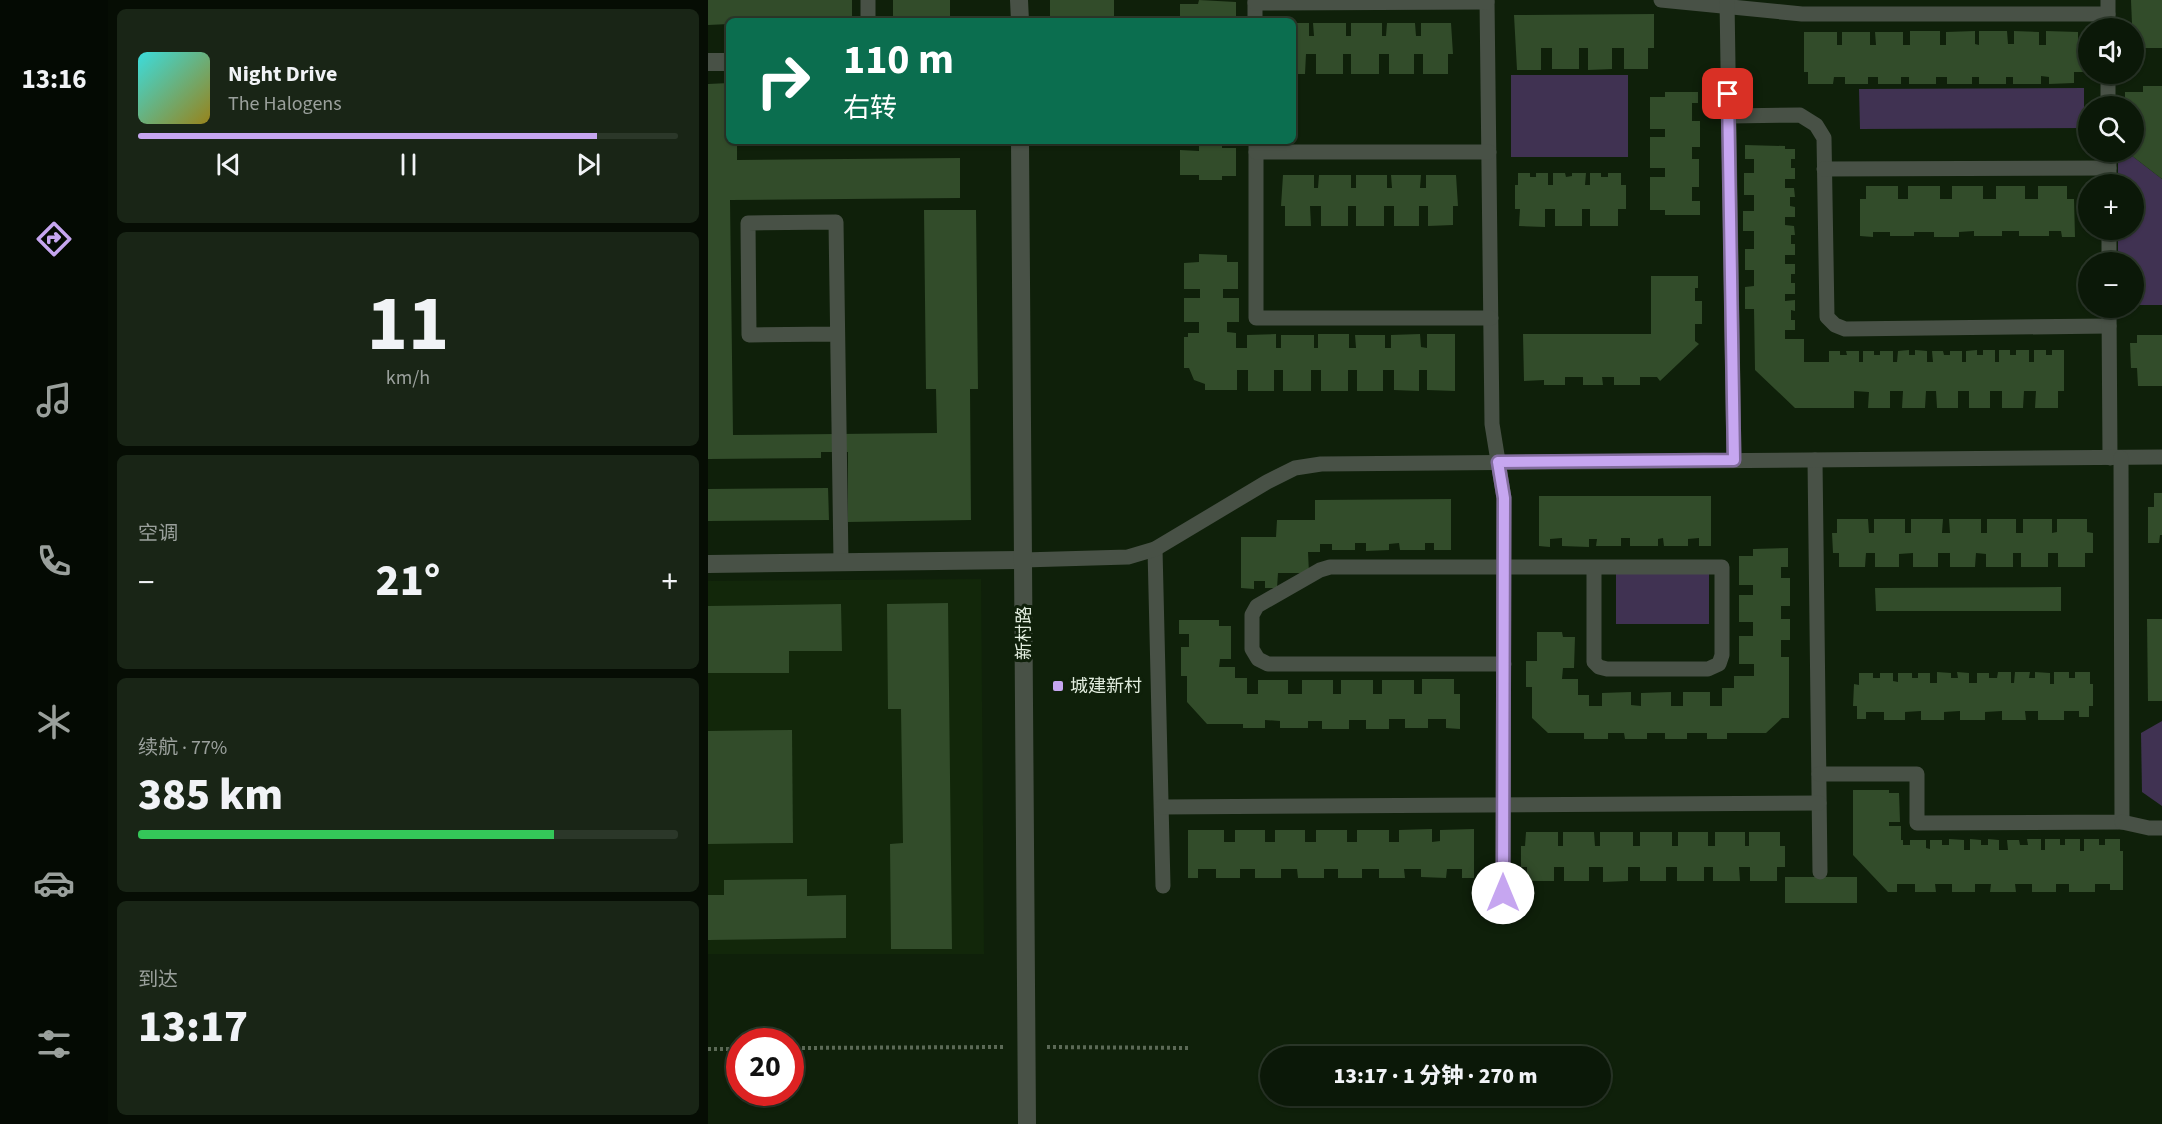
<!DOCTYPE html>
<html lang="zh">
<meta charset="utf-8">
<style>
:root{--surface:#0b1808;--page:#192516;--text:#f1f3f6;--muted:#9aa09c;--line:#2b3729;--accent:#c6a6f0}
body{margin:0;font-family:"Source Sans 3","Noto Sans SC",sans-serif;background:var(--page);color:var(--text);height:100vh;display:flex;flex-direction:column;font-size:22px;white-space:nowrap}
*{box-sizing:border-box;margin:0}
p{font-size:20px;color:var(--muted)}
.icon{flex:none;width:33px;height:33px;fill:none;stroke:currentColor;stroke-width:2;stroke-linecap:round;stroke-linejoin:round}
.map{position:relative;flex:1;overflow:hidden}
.sheet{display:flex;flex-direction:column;gap:9px;padding:9px;background:#060d04;width:600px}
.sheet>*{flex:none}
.top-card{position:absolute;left:18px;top:18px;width:570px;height:126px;border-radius:9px;box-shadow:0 2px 4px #0004,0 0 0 2px var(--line);background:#0b6e4f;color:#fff;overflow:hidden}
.fabs{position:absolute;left:1370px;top:18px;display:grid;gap:12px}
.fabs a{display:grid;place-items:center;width:66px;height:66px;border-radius:50%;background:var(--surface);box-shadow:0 2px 4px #0004,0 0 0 2px var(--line);font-size:30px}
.speed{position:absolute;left:18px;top:1028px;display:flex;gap:12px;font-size:30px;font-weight:700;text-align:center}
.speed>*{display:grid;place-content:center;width:78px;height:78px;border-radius:50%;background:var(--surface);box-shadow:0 2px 4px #0004,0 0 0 2px var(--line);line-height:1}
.speed .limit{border:9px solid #d22;background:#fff;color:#111}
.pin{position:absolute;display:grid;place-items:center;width:51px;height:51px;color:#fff;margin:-26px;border-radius:12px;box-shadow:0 3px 9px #0006}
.me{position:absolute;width:66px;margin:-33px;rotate:0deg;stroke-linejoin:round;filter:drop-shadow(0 0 4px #0008)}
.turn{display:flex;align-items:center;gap:21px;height:126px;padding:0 18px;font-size:27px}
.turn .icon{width:78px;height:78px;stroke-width:2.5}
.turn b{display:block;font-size:42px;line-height:51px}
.big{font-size:45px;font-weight:800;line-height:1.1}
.sheet .tile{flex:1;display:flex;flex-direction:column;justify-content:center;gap:9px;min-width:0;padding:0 21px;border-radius:9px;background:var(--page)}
.sheet .dial{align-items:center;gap:0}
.dial b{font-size:78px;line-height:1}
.song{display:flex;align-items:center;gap:18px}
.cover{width:72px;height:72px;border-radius:9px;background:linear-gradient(135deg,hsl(180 70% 55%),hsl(50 70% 35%))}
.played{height:6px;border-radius:3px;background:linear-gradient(90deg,var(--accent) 85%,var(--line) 85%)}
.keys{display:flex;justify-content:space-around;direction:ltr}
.heat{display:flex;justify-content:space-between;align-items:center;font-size:33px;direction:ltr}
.charge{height:9px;border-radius:4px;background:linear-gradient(90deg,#34c759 77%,var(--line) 0)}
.trip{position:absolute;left:552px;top:1046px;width:351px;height:60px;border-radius:30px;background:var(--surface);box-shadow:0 2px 4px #0004,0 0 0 2px var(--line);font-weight:800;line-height:60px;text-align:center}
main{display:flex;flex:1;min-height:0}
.menu{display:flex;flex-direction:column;width:108px;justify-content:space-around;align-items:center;background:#040a03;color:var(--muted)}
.menu .icon{width:42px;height:42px}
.menu .on{color:var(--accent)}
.menu b{font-size:27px;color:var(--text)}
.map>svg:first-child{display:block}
</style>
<main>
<nav class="menu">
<b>13:16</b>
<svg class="icon on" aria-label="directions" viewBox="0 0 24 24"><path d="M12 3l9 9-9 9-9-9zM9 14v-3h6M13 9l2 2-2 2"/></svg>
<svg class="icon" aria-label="music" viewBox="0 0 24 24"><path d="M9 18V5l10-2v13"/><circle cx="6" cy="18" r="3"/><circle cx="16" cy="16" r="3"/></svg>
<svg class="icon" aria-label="phone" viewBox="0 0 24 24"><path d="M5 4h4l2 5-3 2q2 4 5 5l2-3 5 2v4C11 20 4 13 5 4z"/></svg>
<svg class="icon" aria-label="climate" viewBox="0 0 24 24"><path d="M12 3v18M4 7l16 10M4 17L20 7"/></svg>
<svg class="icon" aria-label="car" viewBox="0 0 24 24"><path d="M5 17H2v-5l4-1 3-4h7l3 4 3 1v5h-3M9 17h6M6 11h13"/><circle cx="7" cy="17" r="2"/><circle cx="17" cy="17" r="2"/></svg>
<svg class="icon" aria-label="filters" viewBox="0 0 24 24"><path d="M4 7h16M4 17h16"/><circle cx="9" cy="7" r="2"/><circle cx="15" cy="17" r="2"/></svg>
</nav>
<section class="sheet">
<div class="tile">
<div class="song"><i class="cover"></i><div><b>Night Drive</b><p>The Halogens</p></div></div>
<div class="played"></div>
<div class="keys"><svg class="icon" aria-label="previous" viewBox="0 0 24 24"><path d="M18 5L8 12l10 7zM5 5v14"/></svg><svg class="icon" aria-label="pause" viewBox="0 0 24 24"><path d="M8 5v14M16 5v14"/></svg><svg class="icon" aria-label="next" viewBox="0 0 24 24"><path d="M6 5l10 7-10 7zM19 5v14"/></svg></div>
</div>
<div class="tile dial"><b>11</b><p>km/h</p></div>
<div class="tile"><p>空调</p>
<div class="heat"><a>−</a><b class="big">21°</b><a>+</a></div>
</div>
<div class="tile"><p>续航 · 77%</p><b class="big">385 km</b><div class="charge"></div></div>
<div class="tile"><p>到达</p><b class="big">13:17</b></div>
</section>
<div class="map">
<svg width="1454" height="1124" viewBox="0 0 1454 1124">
<rect width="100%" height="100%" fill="#0f200a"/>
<path fill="#12270a" d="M273,579L276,954H0V581Z"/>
<g fill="#403252">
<rect x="803" y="75" width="117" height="82"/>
<path d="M1376,88V128L1152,129L1151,89Z"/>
<path d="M1410,152H1419L1454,179V305H1425V262H1410V230H1425V184H1410Z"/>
<rect x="908" y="574" width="93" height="50"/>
<path d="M1454,721V806L1434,792L1433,733Z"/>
</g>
<g fill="#324c2a">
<path d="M0,0H144V21H21V24L0,25Z"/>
<rect x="185" y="0" width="57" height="21"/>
<rect x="342" y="0" width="64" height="21"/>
<path d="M491,0L528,2V21H472V4H490Z"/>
<path d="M1423,0H1454V48H1425Z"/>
<path d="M946,14V48H940V69H916V48H904V69L880,70V48H871V69H844V48H833V70H809L806,15Z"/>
<path d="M585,23H601V36H606L605,23H638V36H643V23H674V36H678L679,23H707L708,36H713V23H743L745,54H740V74H715V54H706V74H681V54H671V74H643V54H635V74H608V54H598L597,74H585Z"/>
<path d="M1202,31H1232V45H1238V32L1267,31V44L1271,45V31H1299L1300,44H1306V31L1331,32V45H1338V31L1370,32V45L1375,44V72H1366V83L1341,84V77L1333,76V84H1305V77H1298V84H1271V77H1264V84H1239V77H1228V84H1201V77H1193V84H1170V77H1160V84H1137V77H1126L1125,84H1100V72H1096V32H1129V45H1134V32H1162V45H1168L1167,32H1195V45H1202Z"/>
<path d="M21,83V141H29V160L252,158V198L22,200L25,435L229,433L228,389H218L216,210H268L270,389H262L263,520L140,522V452H113V458L0,459V84Z"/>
<path d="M1435,86H1454V179L1419,152H1425V124H1435V116H1425V106H1417V92H1435Z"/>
<path d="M957,92H990V103H984V121H992V147H984V159H991V187H984V201H992V215H957V210H942V177H957V168H942V137H957V129H942V97H957Z"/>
<path d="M491,141H514V148H528V176H514V180H491V175H472V150L491,151Z"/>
<path d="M1037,145L1077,146V149H1087V159H1083V168H1087V179H1077V188H1086L1087,197H1082V206L1087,207V217H1077V225L1086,226L1087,235H1083V244H1087V255H1077V264H1087V274H1083V283H1087V294H1077V301L1087,300V311L1083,310V320H1087V330H1077V339H1096V362H1121V351H1132V355H1139L1138,351H1151V362H1155V351H1166V355H1172V351H1185V362H1189L1190,351L1201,350V355H1207V350L1219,351V362H1225L1224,351H1235L1236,355H1242V351H1254V362H1258V351L1269,350V355H1275V350H1287V362H1291V350H1302V355H1308V350H1321V362H1326V350H1338V355H1344V350H1356V391H1350V408H1327L1328,391H1316L1315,408H1294V391H1282V408H1261V391H1250V408H1229L1228,391H1218L1217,408H1194L1195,391H1182V408H1160L1161,392L1146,391V408H1087L1047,370L1046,309H1037V287L1046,286V270H1037V249H1046V231H1035V211H1046V195H1036V173H1046V159H1037Z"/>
<path d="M810,173H822V177H828V173H840V185H845V173H857L858,177L864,176V173H878L877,185H882V173H893V177H900V173H913V185H918V209H910V226H882V209H874V226H847V209H837V227L811,226L812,209H807V185H810Z"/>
<path d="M575,175H606V188H610L611,175H643V188H648V175H679V188H684L683,175H713L712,188H718V175H748L750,206H745V225L720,226V206H711V226H686V206H676V226H648V206H640V226H613V206H602L603,226H577V206H573Z"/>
<path d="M1158,186H1190V199H1200V186H1232V199H1244V186H1275V199H1288V186H1317V199H1330V186H1359V199H1366L1367,237H1354L1353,231H1341V236H1311V231H1294V236H1266V231L1251,232V237H1226V232H1206V236H1182V232H1165V237L1152,236V199H1158Z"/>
<path d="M491,254L519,255V262H530V289H515V298H531V322H519V332L528,333V348H539V335L568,334V348H573V335H606V348H610V334H641V348H648L647,335H677V348H683V335L712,334L713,347L719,348V334H747V391L719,390V370H711V391L686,390V370H675V391H649V370H640V391H613V370H603V391H575V370H566V391H540V370H529V390H497V384L486,380L481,368H476V337H480V333H491V322H476V298H492V289H476V263L491,262Z"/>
<path d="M943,276H990V288H987V301H994V324H987V341L991,344L952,381L949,377H932V385H906V377H894L895,385H875V377H857V385H836V380L816,381L815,334H943Z"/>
<path d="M1429,335H1454V386H1430L1429,368H1423L1422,343H1429Z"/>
<path d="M120,488L121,520L0,521V489Z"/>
<path d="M1446,493H1454V535H1452L1451,543H1440V507H1446Z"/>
<path d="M831,496H1003V546H991V538L980,539V546H956L955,538L950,539V546H922V538H913V546H888L889,539H881V547L854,546V538L842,539V547L831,546Z"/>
<path d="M743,499V550H726V543H717V550H692L691,543L681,544V550L658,551V543H647V550H624V544H612V552H600L601,573H570L569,588H557V581H546V589L533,588V537H568L569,520H607V500Z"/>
<path d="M1129,519H1160L1161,533H1166V519H1197V533H1203V519H1235L1234,533H1242L1241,519H1273V533H1279V519H1308V533H1315V519H1344V533L1349,532V519H1379V532L1385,533V553H1377V567H1350V553H1340V567H1313V553H1305V567H1278V554L1268,553L1267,567H1242V553H1230V567H1205V553L1191,554V567H1167V553H1158L1157,567H1131V553H1125L1124,533H1129Z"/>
<path d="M1080,548V567H1073V578H1082V606H1073V619H1082V640H1073V657H1081V718H1074L1058,733H1019V739H999V733H979V739H957V733H939V739H917L916,733H900V739H876V733H840L824,718V687H818V661H829V632H854L855,637H867L866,668H855L854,679H870V695H881V706H894V693L923,692V705L933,706V693L963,692V706H975V692H1002V706H1014V688H1026V676H1046V664H1031V636H1045V622H1031V595H1045V585H1031V556H1045V549Z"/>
<path d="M1353,587V611H1168L1167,588Z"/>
<path d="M240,603L244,949H183L182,844L195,843L193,709H180L179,604Z"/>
<path d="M133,604L134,651H81V673H0V606Z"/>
<path d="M1439,619H1454V701H1440Z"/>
<path d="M471,620H511V626H523V659H512L511,667H527V678H539V694H550V680H580V694H594V680H625V694H633V680H665V694H674V680H706V694H714V679H746V694H752V729L738,728V719H720V728H697V719H681V729H658V720H641V729H614V721H600V728H572V721L557,720V728H535V724H499L479,702V676H473V647H481V634H471Z"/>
<path d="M1229,672L1243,673V678H1250L1249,672L1261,673V683H1269V673H1281V678H1289L1290,672H1303V683H1306L1307,672H1322L1321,678H1327V672L1342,673V684H1346V672H1361V678H1367V672H1382V684H1385V706H1381V717H1371V711H1356V720H1330V711H1317L1318,720H1294V711L1277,712V720H1252V711L1236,712V720H1213V711L1197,712V720H1176V712H1158V719H1149V706H1145L1146,684L1151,685V673H1165V678H1172V673H1185V681L1190,682V673H1204V678H1210V673H1222V683H1229Z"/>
<path d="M84,730L85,843L0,844V731Z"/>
<path d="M1145,790H1181V793H1191L1192,822H1181V826H1193V840H1195V845H1202V840H1218V848L1222,849V840H1234V845H1241V839L1256,840V850H1262V839L1273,840V845H1280V839L1291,840V850H1300L1299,840H1311L1312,845H1320L1319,839H1333V850H1337V839H1352V845H1357V839H1372V851H1376V839H1391V845H1397V839H1412V851H1415V890H1402V884H1387V892H1361V884H1348V892H1324V884H1307L1308,892H1282L1283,884H1267V892H1244V884H1227L1228,892H1207V884H1189V892H1180L1145,855Z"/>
<path d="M724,829V842L732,841V830L766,829V878H754V869H739L738,878L713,877V869H696L697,878H671V869H654V878H630V869H616V878H590L589,869H573V878H547V869H532V878H508V869H490V878H480V830H516V842H527V830H557V842H567V830H597V842H608V830H639V842H649V830H681V842H691V830Z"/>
<path d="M818,832H850V846H855V832H886L887,846H892V832H925V846H932V832H964V846H970V832H1000V846H1007V832H1037V846H1041V832H1072V846H1077V867H1069V881H1042V867H1031L1032,881H1005V867H996V881H969V867H958V881H932V867H920V881L895,882V867H881V881H856V867H846V881H819V867H813V846H817Z"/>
<rect x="1077" y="877" width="72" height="26"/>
<path d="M99,879V896L138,895V938L0,940V895H16V880Z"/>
</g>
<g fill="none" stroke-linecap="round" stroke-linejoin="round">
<g stroke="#5b6956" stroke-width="4" stroke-dasharray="3 3" stroke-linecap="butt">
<path d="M339,1047L482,1048"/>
<path d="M82,1048L298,1047"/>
<path d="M0,1049H32"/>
</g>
<g stroke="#485146" stroke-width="15">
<path d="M160,0V21"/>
<path d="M547,0V21"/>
<path d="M779,0L784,424L796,498L795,893"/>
<path d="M953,0L1094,14H1400"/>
<path d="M1019,0L1026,460"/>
<path d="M1400,0V28"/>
<path d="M547,3L779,2"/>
<path d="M1400,74V106"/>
<path d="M1021,116L1092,115L1108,125L1116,138L1119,317L1127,325L1137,329L1401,326"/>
<path d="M548,141V318H783"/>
<path d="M548,152H781"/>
<path d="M1401,152V184"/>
<path d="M1116,169L1401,168"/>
<path d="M1401,230V262"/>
<path d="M1401,308L1402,458"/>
<path d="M129,334L41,335L40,223L128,222L133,562"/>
<path d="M1107,460L1112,872"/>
<path d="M447,549L455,886"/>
<path d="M315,560L420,557L447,549L559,482L587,468L613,464L1454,457"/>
<path d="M796,664H560L550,659L544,649V615L549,606L612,570L622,567H1014V655L1011,664L1000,669H899L891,667L886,662V567"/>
<path d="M1111,774H1209V823L1414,822L1413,458"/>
<path d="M454,807L1111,803"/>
<path d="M1414,822L1441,828H1454"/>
</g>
<g stroke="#485146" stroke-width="18">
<path d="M0,62H21"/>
<path d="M0,564L315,560"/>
</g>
<g stroke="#485146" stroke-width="18">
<path d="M311,0L312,21"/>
<path d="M312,141L319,1124"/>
</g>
</g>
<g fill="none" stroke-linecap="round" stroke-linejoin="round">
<g stroke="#816c9c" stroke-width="15">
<path id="route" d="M795,893L796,498L790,462L1026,460L1020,94"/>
</g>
<use href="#route" stroke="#c6a6f0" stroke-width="10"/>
</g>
<rect fill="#c6a6f0" stroke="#0f200a" stroke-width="2" x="344" y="680" width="12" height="12" rx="3"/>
<g text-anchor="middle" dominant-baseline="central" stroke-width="6" stroke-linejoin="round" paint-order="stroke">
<g font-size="18" fill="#e1ecde" stroke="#0f200a">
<text transform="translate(316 633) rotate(-90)">新村路</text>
</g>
<g font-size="18" fill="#e1ecde" stroke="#0f200a" text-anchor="start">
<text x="362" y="686">城建新村</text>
</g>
</g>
</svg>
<div class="fabs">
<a><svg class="icon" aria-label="sound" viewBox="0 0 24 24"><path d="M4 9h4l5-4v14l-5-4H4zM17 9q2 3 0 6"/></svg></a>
<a><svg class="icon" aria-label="search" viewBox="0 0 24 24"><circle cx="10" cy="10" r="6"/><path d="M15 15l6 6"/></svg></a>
<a>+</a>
<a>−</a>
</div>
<div class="speed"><div class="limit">20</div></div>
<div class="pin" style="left:1020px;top:94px;background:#d93025"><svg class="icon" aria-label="arrive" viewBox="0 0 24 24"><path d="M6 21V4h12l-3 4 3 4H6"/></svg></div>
<svg class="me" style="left:795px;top:893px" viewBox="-20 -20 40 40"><circle r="19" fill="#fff"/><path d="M0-13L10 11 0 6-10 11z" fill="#c6a6f0"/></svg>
<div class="trip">13:17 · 1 分钟 · 270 m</div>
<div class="top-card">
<div class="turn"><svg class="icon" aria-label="right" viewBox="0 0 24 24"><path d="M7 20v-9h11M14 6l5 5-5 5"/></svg><div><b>110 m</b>右转</div></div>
</div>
</div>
</main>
